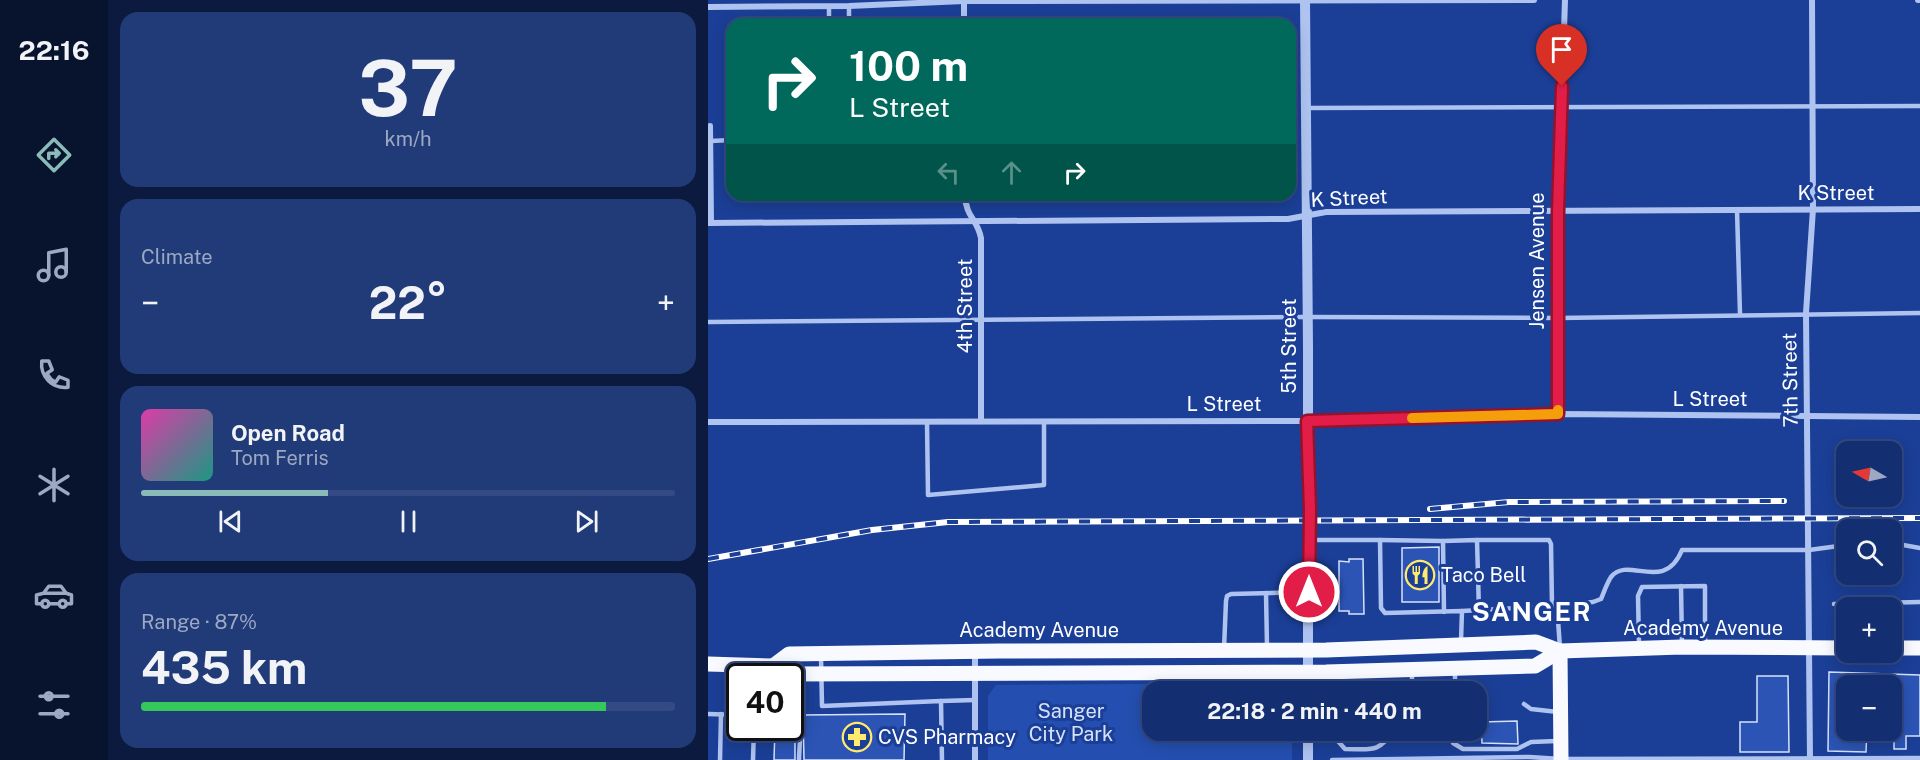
<!DOCTYPE html>
<meta charset="utf-8">
<style>
:root{--surface:#142f71;--page:#213b79;--text:#f1f3f6;--muted:#9da9c3;--line:#334a84;--accent:#8bbbb9}
body{margin:0;font-family:"Public Sans",sans-serif;background:var(--page);color:var(--text);height:100vh;display:flex;flex-direction:column;font-size:22px;white-space:nowrap}
*{box-sizing:border-box;margin:0}
p{font-size:20px;color:var(--muted)}
.icon{flex:none;width:33px;height:33px;fill:none;stroke:currentColor;stroke-width:2;stroke-linecap:round;stroke-linejoin:round}
.map{position:relative;flex:1;overflow:hidden}
.drawer{display:flex;flex-direction:column;gap:12px;padding:12px;background:#0b1a3e;width:600px}
.drawer>*{flex:none}
.hud{position:absolute;left:18px;top:18px;width:570px;height:183px;border-radius:18px;box-shadow:0 3px 15px #0003,0 0 0 2px var(--line);background:#00695c;color:#fff;overflow:hidden}
.needle{width:39px;rotate:279deg}
.tools{position:absolute;left:1128px;top:441px;display:grid;gap:12px}
.tools a{display:grid;place-items:center;width:66px;height:66px;border-radius:12px;background:var(--surface);box-shadow:0 3px 15px #0003,0 0 0 2px var(--line);font-size:30px}
.speed{position:absolute;left:18px;top:663px;display:flex;gap:12px;font-size:30px;font-weight:700;text-align:center}
.speed>*{display:grid;place-content:center;width:78px;height:78px;border-radius:50%;background:var(--surface);box-shadow:0 3px 15px #0003,0 0 0 2px var(--line);line-height:1}
.speed .limit{border:3px solid #111;border-radius:9px;background:#fff;color:#111}
.pin{position:absolute;display:grid;place-items:center;width:51px;height:51px;color:#fff;margin:-62px -26px;border-radius:50% 50% 50% 0;rotate:-45deg;box-shadow:0 0 6px #0007}
.pin .icon{rotate:45deg}
.me{position:absolute;width:66px;margin:-33px;rotate:0deg;stroke-linejoin:round;filter:drop-shadow(0 0 4px #0008)}
.turn{display:flex;align-items:center;gap:21px;height:126px;padding:0 24px;font-size:27px}
.turn .icon{width:78px;height:78px;stroke-width:2.5}
.turn b{display:block;font-size:42px;line-height:51px}
.lanes{display:flex;align-items:center;height:57px;padding:0 24px;background:#0003;justify-content:center;gap:30px;direction:ltr}
.lanes .off{opacity:.35}
.big{font-size:45px;font-weight:700;line-height:1.1}
.drawer .card{flex:1;display:flex;flex-direction:column;justify-content:center;gap:9px;min-width:0;padding:0 21px;border-radius:18px;background:var(--page)}
.drawer .dial{align-items:center;gap:0}
.dial b{font-size:78px;line-height:1}
.song{display:flex;align-items:center;gap:18px}
.cover{width:72px;height:72px;border-radius:9px;background:linear-gradient(135deg,hsl(320 70% 55%),hsl(170 70% 35%))}
.played{height:6px;border-radius:3px;background:linear-gradient(90deg,var(--accent) 35%,var(--line) 35%)}
.keys{display:flex;justify-content:space-around;direction:ltr}
.heat{display:flex;justify-content:space-between;align-items:center;font-size:33px;direction:ltr}
.charge{height:9px;border-radius:4px;background:linear-gradient(90deg,#34c759 87%,var(--line) 0)}
.trip{position:absolute;left:434px;top:681px;width:345px;height:60px;border-radius:18px;background:var(--surface);box-shadow:0 3px 15px #0003,0 0 0 2px var(--line);font-weight:700;line-height:60px;text-align:center}
main{display:flex;flex:1;min-height:0}
.dock{display:flex;flex-direction:column;width:108px;justify-content:space-around;align-items:center;background:#08132d;color:var(--muted)}
.dock .icon{width:42px;height:42px}
.dock .on{color:var(--accent)}
.dock b{font-size:27px;color:var(--text)}
.map>svg:first-child{display:block}
</style>
<main>
<nav class="dock">
<b>22:16</b>
<svg class="icon on" aria-label="directions" viewBox="0 0 24 24"><path d="M12 3l9 9-9 9-9-9zM9 14v-3h6M13 9l2 2-2 2"/></svg>
<svg class="icon" aria-label="music" viewBox="0 0 24 24"><path d="M9 18V5l10-2v13"/><circle cx="6" cy="18" r="3"/><circle cx="16" cy="16" r="3"/></svg>
<svg class="icon" aria-label="phone" viewBox="0 0 24 24"><path d="M5 4h4l2 5-3 2q2 4 5 5l2-3 5 2v4C11 20 4 13 5 4z"/></svg>
<svg class="icon" aria-label="climate" viewBox="0 0 24 24"><path d="M12 3v18M4 7l16 10M4 17L20 7"/></svg>
<svg class="icon" aria-label="car" viewBox="0 0 24 24"><path d="M5 17H2v-5l4-1 3-4h7l3 4 3 1v5h-3M9 17h6M6 11h13"/><circle cx="7" cy="17" r="2"/><circle cx="17" cy="17" r="2"/></svg>
<svg class="icon" aria-label="filters" viewBox="0 0 24 24"><path d="M4 7h16M4 17h16"/><circle cx="9" cy="7" r="2"/><circle cx="15" cy="17" r="2"/></svg>
</nav>
<section class="drawer">
<div class="card dial"><b>37</b><p>km/h</p></div>
<div class="card"><p>Climate</p>
<div class="heat"><a>−</a><b class="big">22°</b><a>+</a></div>
</div>
<div class="card">
<div class="song"><i class="cover"></i><div><b>Open Road</b><p>Tom Ferris</p></div></div>
<div class="played"></div>
<div class="keys"><svg class="icon" aria-label="previous" viewBox="0 0 24 24"><path d="M18 5L8 12l10 7zM5 5v14"/></svg><svg class="icon" aria-label="pause" viewBox="0 0 24 24"><path d="M8 5v14M16 5v14"/></svg><svg class="icon" aria-label="next" viewBox="0 0 24 24"><path d="M6 5l10 7-10 7zM19 5v14"/></svg></div>
</div>
<div class="card"><p>Range · 87%</p><b class="big">435 km</b><div class="charge"></div></div>
</section>
<div class="map">
<svg width="1212" height="760" viewBox="0 0 1212 760">
<rect width="100%" height="100%" fill="#1b3f97"/>
<path fill="#244fb0" d="M573,683L581,691L444,692V730L584,731V760H280V696L288,685Z"/>
<g fill="#2b54b5" stroke="#d6e2fb" stroke-width="1.5">
<path d="M731,547V602H694V548Z"/>
<path d="M641,559H655L656,614H641V611H631V561L641,562Z"/>
<path d="M1121,672L1212,675V736H1198V749H1186V725H1184V686H1138V730H1159L1158,752L1120,751Z"/>
<path d="M1049,676H1080L1081,752H1032V722H1049Z"/>
<path d="M197,714L196,760H96L95,715Z"/>
<path d="M82,715H86L87,720V760H66L67,728H82Z"/>
<path d="M809,721L810,744L774,743L773,722Z"/>
</g>
<g fill="none" stroke-linecap="round" stroke-linejoin="round">
<g stroke="#afc3f0" stroke-width="4.5">
<path d="M141,6V24"/>
<path d="M121,24V6"/>
<path d="M598,108L1212,106"/>
<path d="M2,141L24,140"/>
<path d="M1029,210L1032,314"/>
<path d="M0,322L599,317L850,318L1212,313"/>
<path d="M219,422L220,495L336,485V421"/>
<path d="M601,540H672L673,608L677,613L754,611L753,641"/>
<path d="M672,540L735,541"/>
<path d="M769,540H841L843,544L844,606"/>
<path d="M1184,543L1212,548"/>
<path d="M973,586L974,645"/>
<path d="M558,593L559,647"/>
<path d="M1126,604L1212,602"/>
<path d="M754,611L847,606"/>
<path d="M736,612L735,541L769,540L771,611"/>
<path d="M931,645L930,596L934,587L997,586V645"/>
<path d="M852,648L849,606L885,602L893,599C896,592 899,583 903,577C920,555 956,594 974,550H1101L1138,545"/>
<path d="M516,649L518,601L519,596L523,594L599,592"/>
<path d="M113,656L114,706L233,701L234,760"/>
<path d="M704,671V692"/>
<path d="M747,692V672"/>
<path d="M233,701L267,700"/>
<path d="M82,702C97,709 91,745 91,760"/>
<path d="M816,704L823,709L850,712"/>
<path d="M0,714L32,715"/>
<path d="M627,730L629,740L637,749C663,749 670,754 686,730"/>
<path d="M742,730L745,743L755,749H809L823,742L849,741"/>
<path d="M629,740H680"/>
<path d="M12,760L13,714"/>
<path d="M45,760L46,728"/>
<path d="M624,760L821,757L853,759L1212,758"/>
</g>
<g stroke="#afc3f0" stroke-width="6">
<path d="M1210,0H1212"/>
<path d="M256,1V24"/>
<path d="M0,7L141,6L256,1L826,0"/>
<path d="M2,126L3,223"/>
<path d="M257,195C258,218 269,218 273,238V421"/>
<path d="M0,223L580,219L618,212L1212,209"/>
<path d="M850,414V212L857,0"/>
<path d="M0,422L599,421L850,414L1212,417"/>
<path d="M267,760V652"/>
<path d="M1102,760L1098,313L1105,209L1104,0"/>
</g>
<g stroke="#afc3f0" stroke-width="10">
<path d="M597,0C600,231 601,461 600,692"/>
<path d="M600,760V730"/>
</g>
<g stroke="#f8faff" stroke-width="15">
<path d="M1184,648H1212"/>
<path d="M852,651L853,760"/>
<path d="M0,664L65,666L81,674L618,672L827,666L852,651"/>
<path d="M65,666L81,654L291,651L618,650L828,642L852,651L974,647L1138,648"/>
</g>
<g stroke="#fff" stroke-width="6">
<g id="rail">
<path d="M722,509L801,502L1076,501"/>
<path d="M0,559L164,530L240,522L1212,518"/>
</g>
</g>
<use href="#rail" stroke="#1b3f97" stroke-width="4" stroke-dasharray="11" stroke-linecap="butt"/>
</g>
<g fill="none" stroke-linecap="round" stroke-linejoin="round">
<g stroke="#92132f" stroke-width="15">
<path id="route" d="M601,592L602,510L599,421L850,414V212L854,86"/>
</g>
<use href="#route" stroke="#e11d48" stroke-width="10"/>
<path stroke="#f59e0b" stroke-width="10" d="M704,418L850,414V410"/>
</g>
<defs>
<g id="restaurant-ring" transform="scale(1.5)"><circle r="9.5" fill="#1b3f97" stroke="#ffea6e" stroke-width="1.5"/><path d="M-5-6h1v4h1v-4h1v4h1v-4h1v5L-1.5 .5V6h-2V.5L-5-1ZM5-6V6H3V1.5H1.5Q1.5-4 5-6Z" fill="#ffea6e"/></g>
<g id="pharmacy-ring" transform="scale(1.5)"><circle r="9.5" fill="#1b3f97" stroke="#ffea6e" stroke-width="1.5"/><path d="M-2-6h4v4h4v4h-4v4h-4v-4h-4v-4h4Z" fill="#ffea6e"/></g>
</defs>
<g fill-rule="evenodd">
<use href="#restaurant-ring" x="712" y="575"/>
<use href="#pharmacy-ring" x="149" y="737"/>
</g>
<g text-anchor="middle" dominant-baseline="central" stroke-width="6" stroke-linejoin="round" paint-order="stroke">
<g font-size="20" fill="#fff" stroke="#1b3f97">
<text x="1128" y="193">K Street</text>
<text transform="translate(641 198) rotate(-3)">K Street</text>
<text transform="translate(829 261) rotate(-90)">Jensen Avenue</text>
<text transform="translate(257 306) rotate(-90)">4th Street</text>
<text transform="translate(581 346) rotate(-90)">5th Street</text>
<text transform="translate(1082 380) rotate(-91)">7th Street</text>
<text x="1002" y="399">L Street</text>
<text x="516" y="404">L Street</text>
<text x="995" y="628">Academy Avenue</text>
<text x="331" y="630">Academy Avenue</text>
</g>
<g font-size="20" fill="#fff" stroke="#1b3f97" text-anchor="start">
<text x="733" y="575">Taco Bell</text>
<text x="170" y="737">CVS Pharmacy</text>
</g>
<g font-size="20" fill="#d6e2fb" stroke="#1b3f97">
<text x="363" y="711">Sanger<tspan x="363" dy="23">City Park</tspan></text>
</g>
<g font-size="26" font-weight="bold" letter-spacing="1.5" fill="#fff" stroke="#1b3f97">
<text x="824" y="611">SANGER</text>
</g>
</g>
</svg>
<div class="tools">
<a><svg class="needle" viewBox="-14 -14 28 28"><path d="M0-13l5 13h-10z" fill="#e53935"/><path d="M0 13l5-13h-10z" fill="#9da9c3"/></svg></a>
<a><svg class="icon" aria-label="search" viewBox="0 0 24 24"><circle cx="10" cy="10" r="6"/><path d="M15 15l6 6"/></svg></a>
<a>+</a>
<a>−</a>
</div>
<div class="speed"><div class="limit">40</div></div>
<div class="pin" style="left:854px;top:86px;background:#d93025"><svg class="icon" aria-label="arrive" viewBox="0 0 24 24"><path d="M6 21V4h12l-3 4 3 4H6"/></svg></div>
<svg class="me" style="left:601px;top:592px" viewBox="-20 -20 40 40"><circle r="17" fill="#e11d48" stroke="#fff" stroke-width="3"/><path d="M0-11L8 9 0 5-8 9z" fill="#fff"/></svg>
<div class="trip">22:18 · 2 min · 440 m</div>
<div class="hud">
<div class="turn"><svg class="icon" aria-label="right" viewBox="0 0 24 24"><path d="M7 20v-9h11M14 6l5 5-5 5"/></svg><div><b>100 m</b>L Street</div></div>
<div class="lanes"><svg class="icon off" aria-label="left" viewBox="0 0 24 24"><path d="M17 20v-9H6M10 6l-5 5 5 5"/></svg><svg class="icon off" aria-label="ahead" viewBox="0 0 24 24"><path d="M12 20V5M6 11l6-6 6 6"/></svg><svg class="icon" aria-label="right" viewBox="0 0 24 24"><path d="M7 20v-9h11M14 6l5 5-5 5"/></svg></div>
</div>
</div>
</main>
